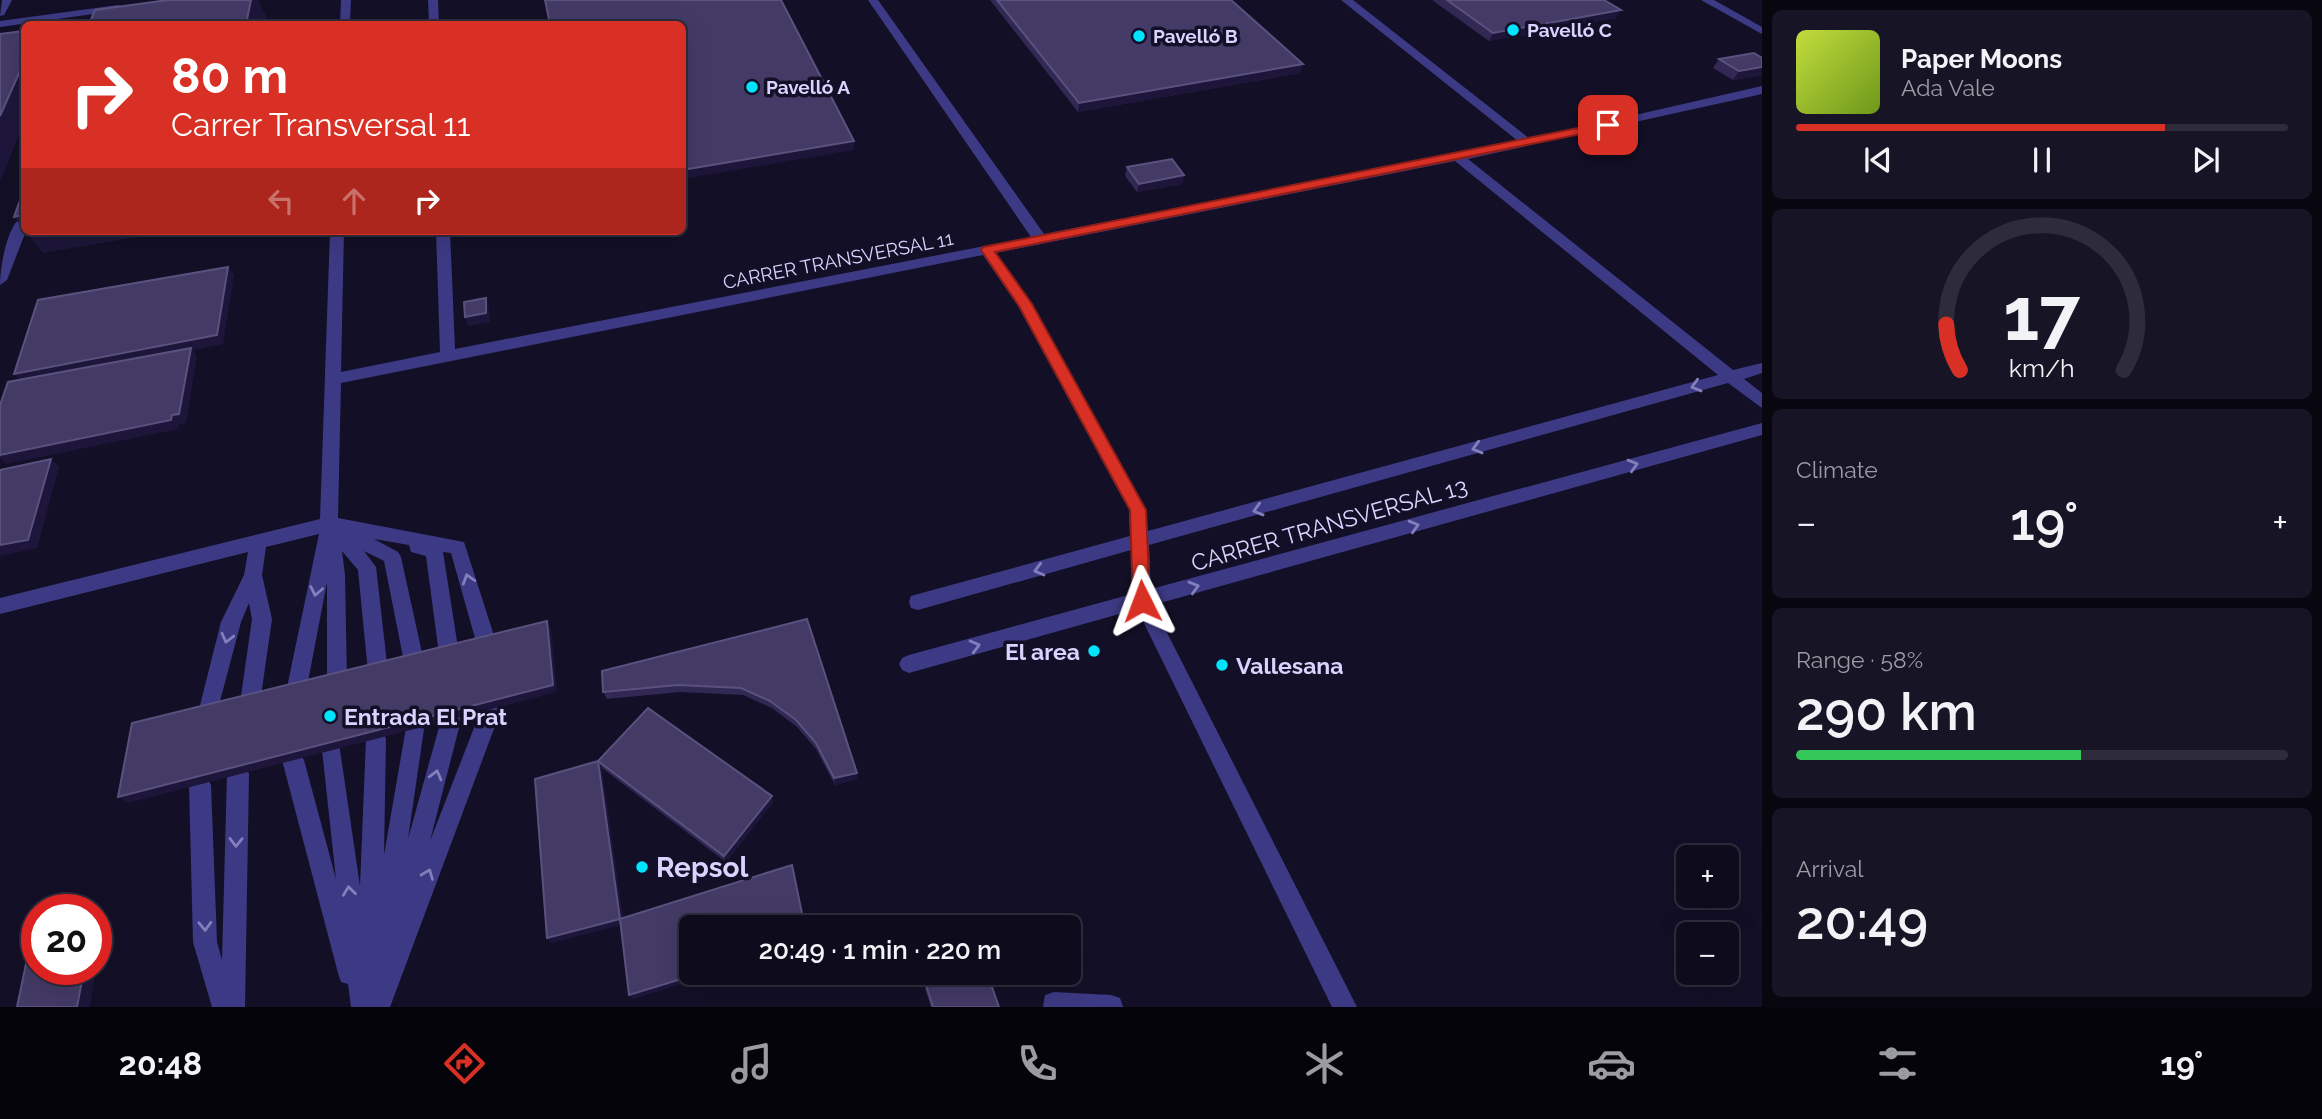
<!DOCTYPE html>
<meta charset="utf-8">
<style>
:root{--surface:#0e0b1c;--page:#171425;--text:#f1f3f6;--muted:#9b9ba3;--line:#2e2b3b;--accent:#d93025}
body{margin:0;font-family:Raleway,sans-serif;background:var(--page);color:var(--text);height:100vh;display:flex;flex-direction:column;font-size:26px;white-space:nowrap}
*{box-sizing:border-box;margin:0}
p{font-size:23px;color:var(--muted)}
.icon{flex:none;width:38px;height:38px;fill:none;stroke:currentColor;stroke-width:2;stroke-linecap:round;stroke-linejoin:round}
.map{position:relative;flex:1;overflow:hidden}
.sheet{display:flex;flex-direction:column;gap:10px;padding:10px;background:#08060f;width:560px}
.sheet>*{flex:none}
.top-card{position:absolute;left:21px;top:21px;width:665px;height:214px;border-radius:10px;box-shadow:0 7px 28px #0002,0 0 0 2px var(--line);background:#d93025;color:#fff;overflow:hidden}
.buttons{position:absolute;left:1676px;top:845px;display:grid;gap:14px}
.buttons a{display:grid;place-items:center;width:63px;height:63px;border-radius:10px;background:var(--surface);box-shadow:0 7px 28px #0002,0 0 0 2px var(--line);font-size:35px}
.speed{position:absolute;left:21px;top:894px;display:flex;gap:14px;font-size:35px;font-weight:700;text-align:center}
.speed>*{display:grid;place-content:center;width:91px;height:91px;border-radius:50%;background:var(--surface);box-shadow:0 7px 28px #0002,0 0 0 2px var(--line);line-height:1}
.speed .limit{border:10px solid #d22;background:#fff;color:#111}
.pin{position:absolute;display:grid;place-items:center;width:60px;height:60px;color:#fff;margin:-30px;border-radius:14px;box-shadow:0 4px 10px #0006}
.me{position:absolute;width:77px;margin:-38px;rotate:357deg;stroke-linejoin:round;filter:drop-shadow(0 0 5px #0008)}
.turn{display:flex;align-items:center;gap:24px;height:147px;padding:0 35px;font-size:32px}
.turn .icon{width:91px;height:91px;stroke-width:2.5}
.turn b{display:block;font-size:49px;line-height:60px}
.lanes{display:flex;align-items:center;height:66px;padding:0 35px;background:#0003;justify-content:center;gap:35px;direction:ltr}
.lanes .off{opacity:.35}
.big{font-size:52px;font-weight:600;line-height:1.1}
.sheet .tile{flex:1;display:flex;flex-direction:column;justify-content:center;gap:10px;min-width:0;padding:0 24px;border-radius:10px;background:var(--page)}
.sheet .dial{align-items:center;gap:0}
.dial svg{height:182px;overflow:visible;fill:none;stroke:var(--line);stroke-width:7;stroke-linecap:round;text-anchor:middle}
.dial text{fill:var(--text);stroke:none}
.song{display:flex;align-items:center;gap:21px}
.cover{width:84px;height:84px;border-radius:10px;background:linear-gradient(135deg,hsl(70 70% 55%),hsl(80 70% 35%))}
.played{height:7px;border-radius:4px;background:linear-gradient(90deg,var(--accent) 75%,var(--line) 75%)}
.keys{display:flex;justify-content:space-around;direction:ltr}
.heat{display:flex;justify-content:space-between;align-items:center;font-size:38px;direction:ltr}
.charge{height:10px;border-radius:5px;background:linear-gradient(90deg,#34c759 58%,var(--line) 0)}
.trip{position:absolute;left:679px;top:915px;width:402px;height:70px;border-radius:10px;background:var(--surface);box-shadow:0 7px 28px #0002,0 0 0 2px var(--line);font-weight:600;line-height:70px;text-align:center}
.tabs{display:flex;height:112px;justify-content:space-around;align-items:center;background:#06040b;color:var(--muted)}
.tabs .icon{width:49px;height:49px}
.tabs .current{color:var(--accent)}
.tabs b{font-size:32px;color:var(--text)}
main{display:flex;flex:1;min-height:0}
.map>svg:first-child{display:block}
</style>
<main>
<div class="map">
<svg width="1762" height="1007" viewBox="0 0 1762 1007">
<rect width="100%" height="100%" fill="#130f26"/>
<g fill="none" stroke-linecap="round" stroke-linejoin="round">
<g fill="#3d3a85" fill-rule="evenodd">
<path d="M2,0H12L4,15L0,16Z"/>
<path d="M341,0H351L350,24H340Z"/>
<path d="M428,0H438L439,24H429Z"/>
<path d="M868,0H878L1044,234L1518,141L1341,0H1353L1530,139L1762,86V94L1468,159L1733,370L1762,363V373L1744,379L1762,393V408L1728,383L1149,545L1151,589L1762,423V435L1153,605L1357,1007H1332L1137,609L909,673L902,670L899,664L902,658L909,655L1132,594L1131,550L918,610L911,608L909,602L911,596L918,594L1130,536L1129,510L1018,306L983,255L341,383L338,518L464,542L497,645L494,651L487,654L480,651L477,645L451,553L443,552L459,654L456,660L449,663L442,660L439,654L426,556L411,552L409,545L374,539L398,552L401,557L424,662L421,668L414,671L407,668L404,662L384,561L364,551L376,567L388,672L385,678L378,681L371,678L368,672L358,570L342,551L345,575L347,681L344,687L337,690L330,687L327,681V582L306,692L303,698L296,701L289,698L286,692L319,534L266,547L262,575L272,619L260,703L257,710L250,712L243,710L240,703L252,619L249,603L241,622L215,720L208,722L201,720L198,713L221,622L244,575L248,552L0,614V598L320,519L330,231H344L341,372L440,352L436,231H450L455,349L1031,237ZM1455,161L1718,375L1148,531L1144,505L1032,305L996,253Z"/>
<path d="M1701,0H1714L1762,27V34Z"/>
<path d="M118,5L122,6V10L0,27V21Z"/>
<path d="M24,216L26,231L7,280L0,285C0,268 7,222 24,216Z"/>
<path d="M491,701L498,703L501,710L390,1007H351L348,984L341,982L338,973L282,760L286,753L293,750L300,753L304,760L336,879L322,750L325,743L332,740L339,743L360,886L366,739L369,732L376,729L383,732L386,739L384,855L407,722L414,719L421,722L424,729L408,839L441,720L444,713L451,711L458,713L461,720L430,841L481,710L484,703Z"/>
<path d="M238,764L246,767L249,774L245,1007H212L193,942L189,785L192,778L200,775L208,778L211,785L217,942L222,960L227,774L230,767Z"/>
<path d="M1054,992L1111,995L1120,998L1123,1007H1043L1045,995Z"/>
</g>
</g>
<g fill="#312854">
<path d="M990,0H1231L1300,73L1078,112Z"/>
<path d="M1432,0H1604L1616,18L1489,41Z"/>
<path d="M1762,58V75L1733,80L1713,68L1719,59Z"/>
<path d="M1127,167L1184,175L1182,184L1137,192L1125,176Z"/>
<path d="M807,619L857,773V779L835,785L816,749L797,727L772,708L743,695L680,692L607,699L603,692Z"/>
<path d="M598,761L773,802L726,862L602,768Z"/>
<path d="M926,985L999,1007H931L925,989Z"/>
</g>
<g fill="#1d163a">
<path d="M251,0H258L269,22V24H246Z"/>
<path d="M1621,10L1616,18L1489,41L1493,33Z"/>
<path d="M24,62V123L0,182V116Z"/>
<path d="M1303,64L1300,73L1078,112L1079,103Z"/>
<path d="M1762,67V75L1733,80L1739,71Z"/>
<path d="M854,141V150L682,179V170Z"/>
<path d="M1184,175L1182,184L1137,192L1139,184Z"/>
<path d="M24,215V230L14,217Z"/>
<path d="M25,231H173L43,253Z"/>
<path d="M228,267L234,275L223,344L193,350L197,356L186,423L179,424L178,429L6,464L0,458V445L22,383L14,374Z"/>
<path d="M486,298L489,307L490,322L468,326L465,317Z"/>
<path d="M51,459L59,467L37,548L0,556V545Z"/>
<path d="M547,621L551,629L557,692L128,803L118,797Z"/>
<path d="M598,761L602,768L624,924L552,943L547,938Z"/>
<path d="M857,773V779L835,785L834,778Z"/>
<path d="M772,796L773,802L726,862L724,856Z"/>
<path d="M96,944L100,945L90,1007H77L84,970H96Z"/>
<path d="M701,973H718L633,999L629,995Z"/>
</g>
<g fill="#433a66" stroke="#5a527e" stroke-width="2">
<path d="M168,0H251L246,24H89L95,10Z"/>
<path d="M545,0H781L854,141L682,170V24H550Z"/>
<path d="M997,0H1231L1303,64L1079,103Z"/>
<path d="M1447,0H1604L1621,10L1493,33Z"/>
<path d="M24,31V62L0,116V34Z"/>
<path d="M1754,53L1762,58V67L1739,71L1719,59Z"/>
<path d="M1172,159L1184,175L1139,184L1127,167Z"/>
<path d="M24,189V215L14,217Z"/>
<path d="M228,267L217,335L14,374L38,300Z"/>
<path d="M486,298V313L465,317L464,302Z"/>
<path d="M191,348L179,414L172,415L171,420L0,455V405L8,382Z"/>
<path d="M51,459L28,540L0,545V470Z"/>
<path d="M807,619L857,773L834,778L816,743L796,720L770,701L741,688L678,685L603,692L602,671Z"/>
<path d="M547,621L553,685L118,797L132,723Z"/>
<path d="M648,708L772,796L724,856L598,761Z"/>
<path d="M598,761L620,919L792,865L805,928H691V973H701L629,995L620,919L547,938L535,779Z"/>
<path d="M37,956V970H84L77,1007H17L27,959Z"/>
<path d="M963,973H987L999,1007H933L926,985Z"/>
</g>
<defs><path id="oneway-chevron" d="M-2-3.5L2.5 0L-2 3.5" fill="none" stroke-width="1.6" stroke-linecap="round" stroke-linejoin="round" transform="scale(1.75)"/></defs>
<g stroke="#837fbc">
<use href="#oneway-chevron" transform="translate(1696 386) rotate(164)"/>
<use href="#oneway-chevron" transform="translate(1477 448) rotate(164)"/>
<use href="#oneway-chevron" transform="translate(1633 465) rotate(-16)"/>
<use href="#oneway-chevron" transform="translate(1258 510) rotate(164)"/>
<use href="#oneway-chevron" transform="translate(1414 526) rotate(-16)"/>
<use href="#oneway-chevron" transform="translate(1039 570) rotate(165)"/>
<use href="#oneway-chevron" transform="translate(468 579) rotate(-107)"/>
<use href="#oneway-chevron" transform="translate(1194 587) rotate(-16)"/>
<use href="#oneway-chevron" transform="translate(316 591) rotate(101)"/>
<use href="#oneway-chevron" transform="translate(227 638) rotate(104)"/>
<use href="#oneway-chevron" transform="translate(975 646) rotate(-15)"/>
<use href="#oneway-chevron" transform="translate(436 775) rotate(-75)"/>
<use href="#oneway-chevron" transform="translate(236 842) rotate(91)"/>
<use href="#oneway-chevron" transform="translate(428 874) rotate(-69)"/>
<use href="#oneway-chevron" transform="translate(349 891) rotate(-97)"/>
<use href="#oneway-chevron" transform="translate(205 926) rotate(88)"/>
</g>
<path fill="#d93025" stroke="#8d1f18" stroke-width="2" d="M1608,122L1611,123V128L995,252L1032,304L1146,510L1150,601L1148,606L1142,608L1136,606L1133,601L1130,510L1019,306L981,250L983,247Z"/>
<g fill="#00e5ff" stroke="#130f26" stroke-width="2.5">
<circle cx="1513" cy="30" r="7"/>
<circle cx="1139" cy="36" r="7"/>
<circle cx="752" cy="87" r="7"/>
<circle cx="1094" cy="651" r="7"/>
<circle cx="1222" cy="665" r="7"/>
<circle cx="330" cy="716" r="7"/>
<circle cx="642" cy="867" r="7"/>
</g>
<g text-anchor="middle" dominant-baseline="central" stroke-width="7" stroke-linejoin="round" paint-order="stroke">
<g font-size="19" font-weight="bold" fill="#d9d4ff" stroke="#130f26" text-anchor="start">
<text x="1527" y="30">Pavelló C</text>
<text x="1153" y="36">Pavelló B</text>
<text x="766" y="87">Pavelló A</text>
</g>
<g font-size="19" fill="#d9d4ff" stroke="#130f26">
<text transform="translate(838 260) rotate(-11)">CARRER TRANSVERSAL 11</text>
</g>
<g font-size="23" fill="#d9d4ff" stroke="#130f26">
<text transform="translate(1329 524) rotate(-16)">CARRER TRANSVERSAL 13</text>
</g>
<g font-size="23" font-weight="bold" fill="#d9d4ff" stroke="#130f26" text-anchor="start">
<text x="1080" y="651" text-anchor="end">El area</text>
<text x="1236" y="665">Vallesana</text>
<text x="344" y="716">Entrada El Prat</text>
</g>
<g font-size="28" font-weight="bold" fill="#d9d4ff" stroke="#130f26" text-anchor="start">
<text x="656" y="867">Repsol</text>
</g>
</g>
</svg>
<div class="buttons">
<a>+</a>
<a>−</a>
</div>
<div class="speed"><div class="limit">20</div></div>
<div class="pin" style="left:1608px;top:125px;background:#d93025"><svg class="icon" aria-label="arrive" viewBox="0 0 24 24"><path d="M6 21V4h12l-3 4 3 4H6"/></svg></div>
<svg class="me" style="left:1142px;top:601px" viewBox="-20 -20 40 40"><path d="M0-17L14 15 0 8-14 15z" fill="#d93025" stroke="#fff" stroke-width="4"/></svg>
<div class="trip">20:49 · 1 min · 220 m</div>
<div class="top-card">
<div class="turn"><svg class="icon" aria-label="right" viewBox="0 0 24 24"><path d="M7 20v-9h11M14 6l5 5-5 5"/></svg><div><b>80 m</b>Carrer Transversal 11</div></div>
<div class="lanes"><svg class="icon off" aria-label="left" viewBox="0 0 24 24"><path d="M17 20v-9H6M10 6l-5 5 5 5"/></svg><svg class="icon off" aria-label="ahead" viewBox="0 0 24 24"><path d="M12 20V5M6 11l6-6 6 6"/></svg><svg class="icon" aria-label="right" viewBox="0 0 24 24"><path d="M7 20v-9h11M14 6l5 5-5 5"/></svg></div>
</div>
</div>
<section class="sheet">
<div class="tile">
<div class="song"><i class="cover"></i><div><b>Paper Moons</b><p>Ada Vale</p></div></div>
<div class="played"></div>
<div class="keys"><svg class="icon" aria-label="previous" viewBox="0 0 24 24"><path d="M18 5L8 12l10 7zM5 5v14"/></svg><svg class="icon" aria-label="pause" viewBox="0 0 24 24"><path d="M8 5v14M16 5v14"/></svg><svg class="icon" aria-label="next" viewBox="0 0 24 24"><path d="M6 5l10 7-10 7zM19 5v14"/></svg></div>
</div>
<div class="tile dial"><svg viewBox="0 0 100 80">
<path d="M14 69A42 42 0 1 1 86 69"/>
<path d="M14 69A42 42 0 0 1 8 49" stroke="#d93025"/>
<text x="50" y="56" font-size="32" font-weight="700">17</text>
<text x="50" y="72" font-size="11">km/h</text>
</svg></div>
<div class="tile"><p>Climate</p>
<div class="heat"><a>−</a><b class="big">19°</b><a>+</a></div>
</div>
<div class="tile"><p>Range · 58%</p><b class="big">290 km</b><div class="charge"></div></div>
<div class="tile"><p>Arrival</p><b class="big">20:49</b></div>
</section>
</main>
<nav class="tabs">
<b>20:48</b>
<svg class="icon current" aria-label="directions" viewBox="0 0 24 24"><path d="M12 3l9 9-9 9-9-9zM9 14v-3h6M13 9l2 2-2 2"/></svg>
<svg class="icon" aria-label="music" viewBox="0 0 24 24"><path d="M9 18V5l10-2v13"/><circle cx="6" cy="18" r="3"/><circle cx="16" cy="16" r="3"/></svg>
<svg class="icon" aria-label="phone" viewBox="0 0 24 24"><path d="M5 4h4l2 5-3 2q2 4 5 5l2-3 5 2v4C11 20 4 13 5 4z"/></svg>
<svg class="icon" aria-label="climate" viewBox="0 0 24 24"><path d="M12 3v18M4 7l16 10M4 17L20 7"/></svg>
<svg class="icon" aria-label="car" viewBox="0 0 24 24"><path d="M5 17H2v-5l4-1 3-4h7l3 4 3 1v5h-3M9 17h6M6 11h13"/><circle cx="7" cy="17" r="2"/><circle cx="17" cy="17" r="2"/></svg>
<svg class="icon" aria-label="filters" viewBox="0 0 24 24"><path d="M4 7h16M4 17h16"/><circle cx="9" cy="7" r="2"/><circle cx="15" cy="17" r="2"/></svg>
<b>19°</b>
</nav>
